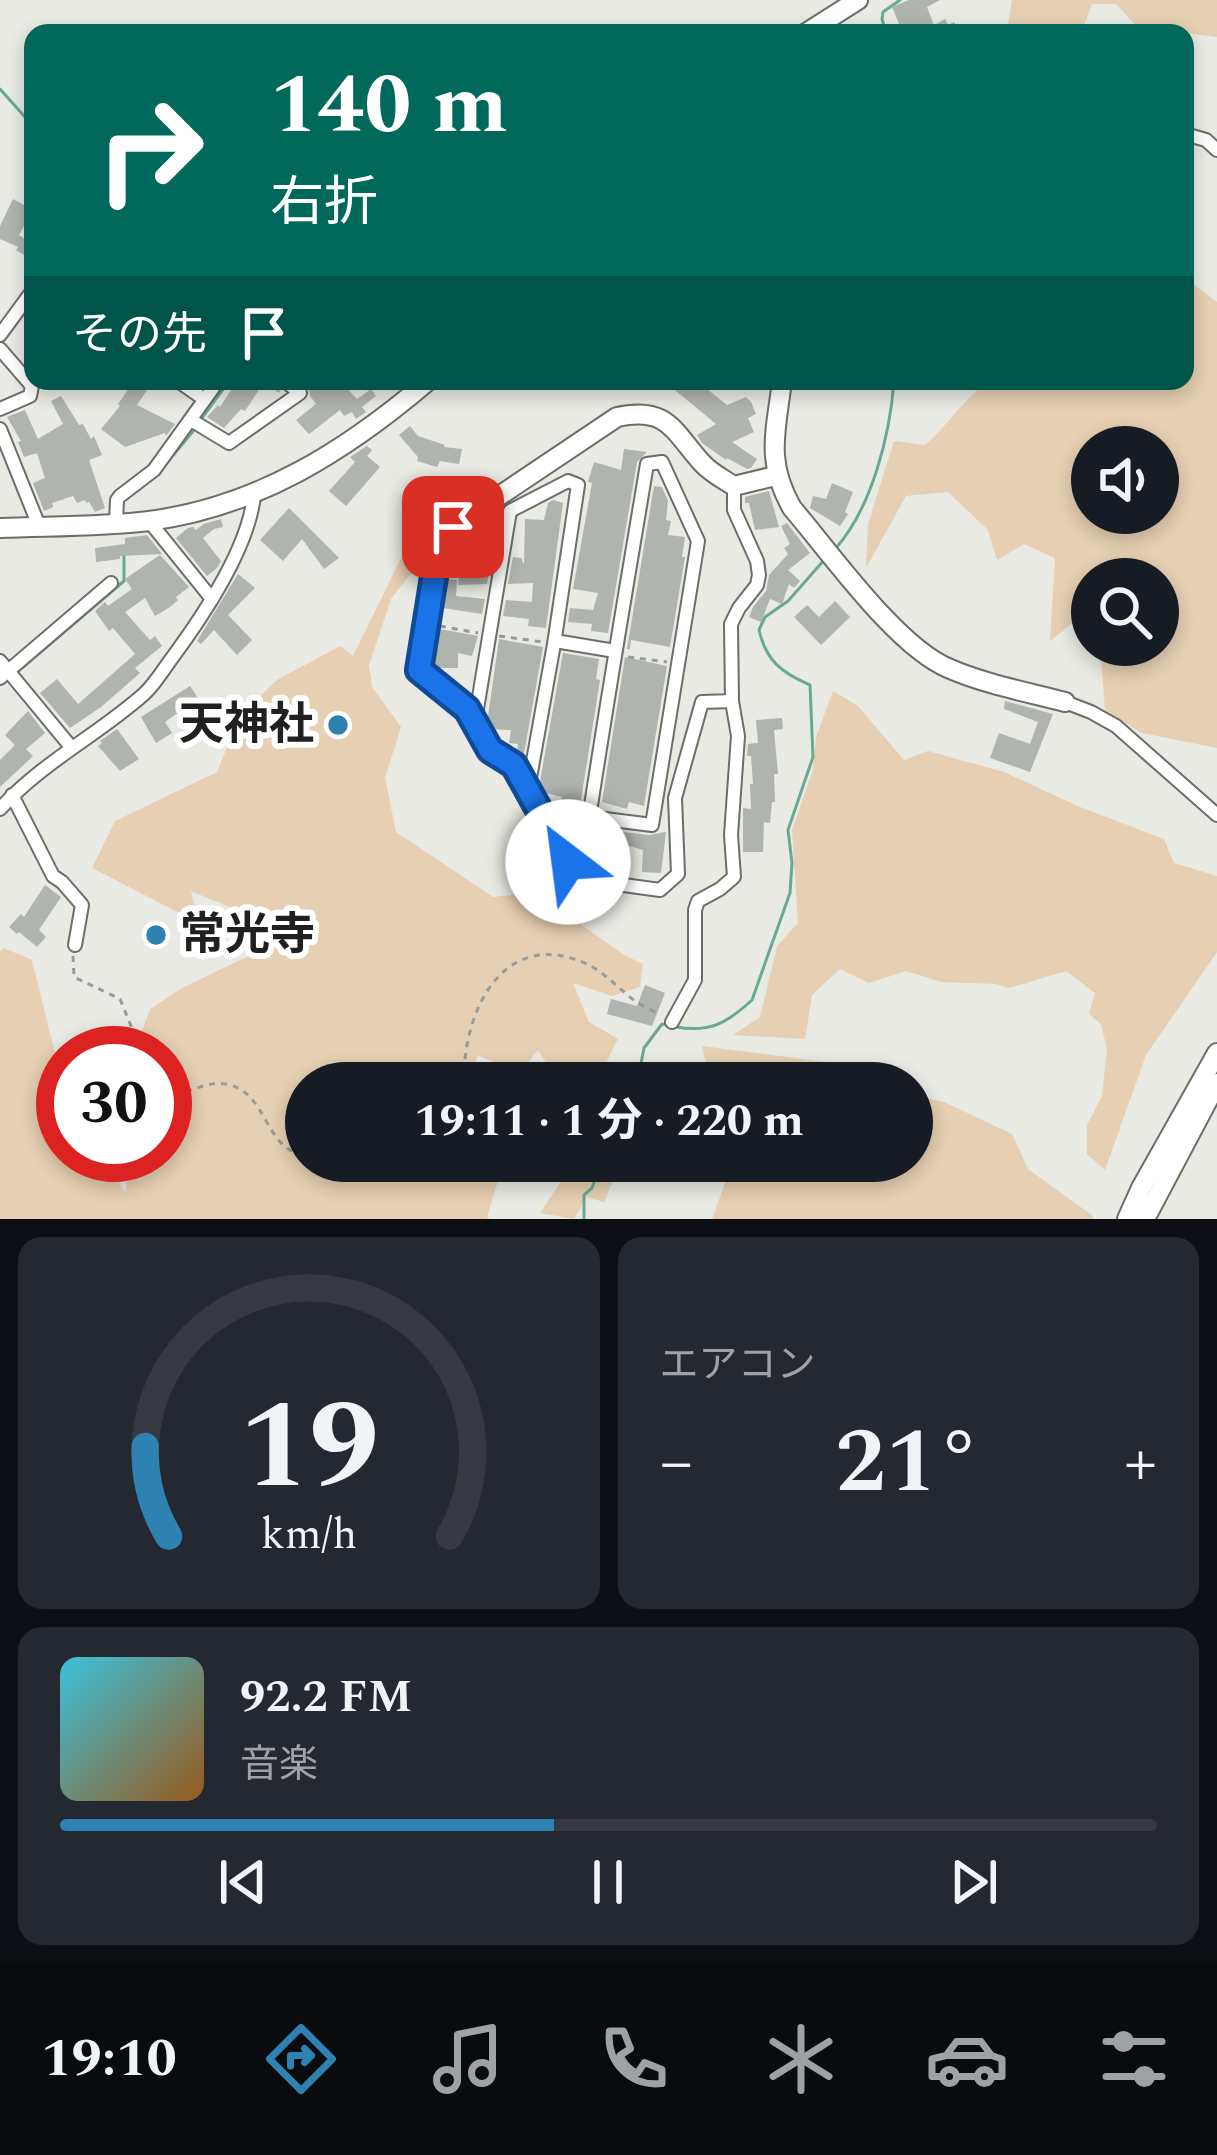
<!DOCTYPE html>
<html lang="ja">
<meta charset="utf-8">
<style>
:root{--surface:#171b24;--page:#242831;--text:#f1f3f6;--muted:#9ea1a6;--line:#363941;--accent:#2d82b2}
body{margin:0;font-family:Spectral,"Noto Sans JP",serif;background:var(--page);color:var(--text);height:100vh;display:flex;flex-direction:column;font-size:45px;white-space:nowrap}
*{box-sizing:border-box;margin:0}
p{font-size:39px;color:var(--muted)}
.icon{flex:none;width:66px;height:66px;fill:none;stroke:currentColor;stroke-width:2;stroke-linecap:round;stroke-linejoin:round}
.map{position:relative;height:1219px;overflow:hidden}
.drawer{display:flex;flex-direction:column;gap:18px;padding:18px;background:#0d0f14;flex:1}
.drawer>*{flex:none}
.hud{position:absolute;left:24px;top:24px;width:1170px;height:366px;border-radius:24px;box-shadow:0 6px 18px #0003;background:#00695c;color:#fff;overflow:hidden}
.buttons{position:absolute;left:1071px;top:426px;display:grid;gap:24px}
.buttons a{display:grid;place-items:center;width:108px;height:108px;border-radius:50%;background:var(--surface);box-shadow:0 6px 18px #0003;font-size:60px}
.speed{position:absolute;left:36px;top:1026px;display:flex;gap:24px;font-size:60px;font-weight:700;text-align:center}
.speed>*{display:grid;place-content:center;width:156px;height:156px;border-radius:50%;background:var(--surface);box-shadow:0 6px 18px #0003;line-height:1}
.speed .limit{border:18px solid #d22;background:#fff;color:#111}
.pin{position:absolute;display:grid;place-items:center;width:102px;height:102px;color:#fff;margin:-51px;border-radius:24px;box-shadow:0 6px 18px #0006}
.me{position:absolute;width:132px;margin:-66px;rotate:330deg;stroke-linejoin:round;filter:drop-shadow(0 0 9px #0008)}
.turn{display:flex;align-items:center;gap:42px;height:252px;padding:0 48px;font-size:54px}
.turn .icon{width:156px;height:156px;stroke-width:2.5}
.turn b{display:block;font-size:84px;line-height:102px}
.then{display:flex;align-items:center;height:114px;padding:0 48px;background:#0003;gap:24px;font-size:45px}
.big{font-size:90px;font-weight:700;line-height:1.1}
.drawer .tile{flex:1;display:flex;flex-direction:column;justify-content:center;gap:18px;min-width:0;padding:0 42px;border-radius:24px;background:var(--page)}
.drawer .dial{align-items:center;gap:0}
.dial svg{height:312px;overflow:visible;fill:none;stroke:var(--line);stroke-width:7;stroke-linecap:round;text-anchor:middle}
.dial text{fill:var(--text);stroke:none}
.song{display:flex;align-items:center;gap:36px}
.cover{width:144px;height:144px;border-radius:18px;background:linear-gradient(135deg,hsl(190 70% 55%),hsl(30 70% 35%))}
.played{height:12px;border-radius:6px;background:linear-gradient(90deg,var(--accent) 45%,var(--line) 45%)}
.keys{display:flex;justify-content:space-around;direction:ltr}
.heat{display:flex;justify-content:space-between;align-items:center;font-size:66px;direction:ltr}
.drawer .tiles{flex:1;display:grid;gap:18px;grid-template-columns:1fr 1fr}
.tile:last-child{grid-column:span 2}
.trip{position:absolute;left:285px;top:1062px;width:648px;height:120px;border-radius:60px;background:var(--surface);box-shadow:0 6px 18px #0003;font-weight:700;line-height:120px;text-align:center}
.menu{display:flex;height:192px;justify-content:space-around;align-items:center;background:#090b0e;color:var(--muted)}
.menu .icon{width:84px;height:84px}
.menu .current{color:var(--accent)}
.menu b{font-size:54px;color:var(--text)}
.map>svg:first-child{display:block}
</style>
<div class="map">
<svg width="1217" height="1219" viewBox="0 0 1217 1219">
<rect width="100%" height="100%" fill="#e8eae3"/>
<g fill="#e6cfb2" fill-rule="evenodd">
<path d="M1012,0H1217V37L1185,33H1143L1116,4H1092L1081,33H1007Z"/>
<path d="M1185,278L1217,302V748L1142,733L1105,710L1100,645H1158V579H1092V608L1050,641L1055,558L1024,544L997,560L988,530L948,492L906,496L866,568L868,524L894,441L925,445C948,425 964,398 989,381H1185ZM1092,447H1158V513H1092Z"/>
<path d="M420,486L477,496L437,540L391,599L369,665L372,687L401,727L385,778L396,832L493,897L535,892L624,955L643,964L640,987L612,996L573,983L589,1022L618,1039L606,1063L615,1083H559L538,1050L520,1073L477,1055L472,1083H306V1161H504L487,1217L490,1219H0V951L4,948L32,960L58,1066L63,1075V1155H105L125,1192L131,1155H165V1053H134L150,1009L184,987L295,934L191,891L199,923L92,868L115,821L217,772L241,714L277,680L340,646L353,656L405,550Z"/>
<path d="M833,691L858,706L904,760L928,751L1004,772L1080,807L1164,839L1174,863L1217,876V952L1146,1055L1105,1170L1087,1154V1125L1102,1096L1107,1049L1101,1024L1089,1014L1095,993L1066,971L1009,988L996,984L941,982L906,971L869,983L840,969L812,995L805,1039L733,1035L760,1017L777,946L798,923L792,830L813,770L816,737Z"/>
<path d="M702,1046L842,1064L871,1083H710Z"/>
<path d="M912,1095L944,1102L1012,1134L1028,1169L1093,1216L1092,1219H712L733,1161H912Z"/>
<path d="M569,1161H621L604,1202L587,1197L574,1219L540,1213L570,1168Z"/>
</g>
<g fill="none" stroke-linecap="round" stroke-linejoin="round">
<g stroke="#69a990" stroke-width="3">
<path d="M886,33L882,19L883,12L900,0"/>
<path d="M0,89L33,126"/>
<path d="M199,422L229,381"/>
<path d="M149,481L156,476L194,430"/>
<path d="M836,548C872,507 890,435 894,381"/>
<path d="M16,673L124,581V552"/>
<path d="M676,1027C710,1033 727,1023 752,1000L790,893L792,863L788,830L813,757L810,685C782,673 766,661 759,630L765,617L788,601L825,559"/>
<path d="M637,1083L644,1048L662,1024L667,1025"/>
<path d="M584,1219V1195L592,1188L602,1161"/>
</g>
</g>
<g fill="#afb4af">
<path d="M909,0H940L927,7L934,25L945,19L948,25L954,22L961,33H888L900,26L892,7Z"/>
<path d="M13,199L33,210L19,235L33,244V260L16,250L18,247L0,239V226Z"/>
<path d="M134,381H153L137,405L175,424L166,436L165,433L125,447L101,429L120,406L118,404Z"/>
<path d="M237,381H275L280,391L279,393L264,382L245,411L241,409L224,428L207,417L218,405L220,407Z"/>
<path d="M302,381H340L357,399L371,389L376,396L362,407L366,412L356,419L352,412L344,416L340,410L309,434L296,420L316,404L310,396L309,388Z"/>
<path d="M664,381H697L727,405L746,397L751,402L756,414L748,418L754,432L732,442L757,459L751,468L747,469L727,458L726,460L702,443L697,435L716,424Z"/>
<path d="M61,396L79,425L83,424L91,439L94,436L102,455L89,460L105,508L95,512L89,502L86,503L85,500L77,503L73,496L52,503L53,507L44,511L33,483L45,478L37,453L24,457L18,442L21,441L7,417L25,410L38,439L63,424L51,401Z"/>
<path d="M410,426L418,436L445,445L444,447L462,449L459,464L440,461L437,467L417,461L418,457L399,435Z"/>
<path d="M367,446L372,450L367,456L380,467L346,506L329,491L355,462L350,457Z"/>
<path d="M624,449L647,452L637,462L608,633L591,631L592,624L568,622L570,608L593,610L598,593L573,589L592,483L588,482L594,462L621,470Z"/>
<path d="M832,483L853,492L845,512L848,514L840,526L810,508L813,496L826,499Z"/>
<path d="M654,486L662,487L668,501L666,520L671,521L668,535L685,537L682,557H685L670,647L631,640L630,649H627Z"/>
<path d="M769,491L779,527L755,530L749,503H745V497Z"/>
<path d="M553,500L563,503L546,628L528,626L529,619L503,616L506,600L532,602L533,583L508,584L513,557L521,558L524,564L525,519L544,520L548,503Z"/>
<path d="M289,508L339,558L324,569L302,539L283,561L260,540Z"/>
<path d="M221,519L223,527L214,529L203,538L221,561L217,568L207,576L176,538L188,528L193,527L196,530L204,524Z"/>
<path d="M787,523L810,553L788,570L800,581L794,588L789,584L782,604L770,599L761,622L749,617L753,607L766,591L769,575L788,554L784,548L790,544L781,526Z"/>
<path d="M147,535L162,554L120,556V559L96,562L95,548L125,544V538Z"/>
<path d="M478,542L494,545L487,584L458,585L460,569L473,571Z"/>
<path d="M160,555L189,587L176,597L178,600L170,607L155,616L145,598L125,612L150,640L155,636L162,646L135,668L140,673L101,707L70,728L40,693L57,679L78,704L135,654L113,628L109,631L95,611L105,602L108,606L132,589L125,579Z"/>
<path d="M238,574L255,588L228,615L252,640L237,655L214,630L201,644L197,641Z"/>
<path d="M447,579L457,580L456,596L485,599L482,614L443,608Z"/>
<path d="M835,601L850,617L821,645L794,617L807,605L819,617Z"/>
<path d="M440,629L478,636L472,656L458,653V668H433Z"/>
<path d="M499,639L543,647L523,759L517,755L518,744L509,743L511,730L490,729L487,724Z"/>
<path d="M563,653L599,659L596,679L600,680L576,831L563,829L558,820L562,797L542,792L539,787Z"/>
<path d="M625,657L667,666L644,806L629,802L627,809L602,802Z"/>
<path d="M190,686L198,698L165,722L172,733L156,743L141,717Z"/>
<path d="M1005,701L1053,714L1030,772L990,758L999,733L1030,744L1038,722L1004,709Z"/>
<path d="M28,711L45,733L26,749L33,756L0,787V760L15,745L5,735Z"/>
<path d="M782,718L783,729L774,730L778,774H774L775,802H772L770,823L764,822L763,852H743V808L751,809L750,784H753L751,756H747L748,744L758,743L756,720Z"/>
<path d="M117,729L139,759L120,771L98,746L102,743L100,741Z"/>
<path d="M598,829L649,835L666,832L661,873L642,872L643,850L616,842V865L593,866Z"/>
<path d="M45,885L61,897L39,930L46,937L37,947L19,932L17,934L9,927L21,914L24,917Z"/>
<path d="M645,985L665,993L652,1026L607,1014L611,999L637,1006Z"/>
</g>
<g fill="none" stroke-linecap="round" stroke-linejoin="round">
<g stroke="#6c6e68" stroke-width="16">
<g id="street">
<path d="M1185,134L1206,140L1217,150"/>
<path d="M0,335L33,290"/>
<path d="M0,349L32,386L30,396L0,409"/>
<path d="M178,381L204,399"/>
<path d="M191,420L229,443L300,393L285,381"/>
<path d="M0,429L39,526"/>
<path d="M149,521L212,599"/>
<path d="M116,522L117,500L120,496L154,470L218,381"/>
<path d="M555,641L615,651"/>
<path d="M0,661L71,747"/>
<path d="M419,670L467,709L490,750L514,765L580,879L660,890L678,874L675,798L702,702L732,701L731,624L739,608L757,585L759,575L757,561L734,510V486"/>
<path d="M0,678L111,583"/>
<path d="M1065,702L1091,712L1116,726L1217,815"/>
<path d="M475,721L510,511L568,481L578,485L554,644L528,789"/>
<path d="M12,795L53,876L62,882L82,905L75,945"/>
<path d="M0,809C41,763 98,735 144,694C155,684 163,670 172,658C203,616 249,547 254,495"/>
<path d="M580,879C600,740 624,602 647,464L662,462L698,541L652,825L589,817"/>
<path d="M672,1022L695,980V910L698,901L720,889L734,877L731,835L738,736L732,701"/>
</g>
</g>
<g stroke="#6c6e68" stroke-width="22">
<g id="secondary">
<path d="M806,33L858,0"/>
<path d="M782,381C776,431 765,461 792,508C830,552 896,646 948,668C984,684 1027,692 1065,702"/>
<path d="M0,528C49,526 100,527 149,521C257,507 346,451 428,381"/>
<path d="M419,670L438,552L441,543L453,527L617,417C668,406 673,431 702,463C711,473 723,479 734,486L775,476"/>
<path d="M1127,1219L1141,1188L1217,1053"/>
<path d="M1145,1219L1217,1083"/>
</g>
</g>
<g stroke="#999b96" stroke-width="3" stroke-dasharray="6 6" stroke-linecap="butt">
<path d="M440,626L478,633"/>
<path d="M499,636L543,642"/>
<path d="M628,657L667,662"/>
<path d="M73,956L74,977L120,999L142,1053"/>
<path d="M464,1083C462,1021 496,934 574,959C601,967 614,985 635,1001C642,1006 652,1010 660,1015"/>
<path d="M165,1084L178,1093C193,1091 209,1081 225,1084C258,1089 262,1123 282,1144C288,1150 299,1155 306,1159"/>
</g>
<use href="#street" stroke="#fff" stroke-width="12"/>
<use href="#secondary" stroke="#fff" stroke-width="18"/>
</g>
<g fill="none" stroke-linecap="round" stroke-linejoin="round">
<g stroke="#114b97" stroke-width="30">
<path id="route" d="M453,527L441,543L438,552L419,670L467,709L490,750L514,765L568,862"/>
</g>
<use href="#route" stroke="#1a73e8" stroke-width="21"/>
</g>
<g fill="#2d82b2" stroke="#fff" stroke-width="4.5">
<circle cx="338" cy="725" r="12"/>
<circle cx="156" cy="935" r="12"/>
</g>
<g text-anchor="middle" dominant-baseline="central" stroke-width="12" stroke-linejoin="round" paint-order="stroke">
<g font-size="45" font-weight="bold" fill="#20211f" stroke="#fff" text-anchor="end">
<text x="314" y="725">天神社</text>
<text x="180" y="935" text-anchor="start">常光寺</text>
</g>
</g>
</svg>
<div class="buttons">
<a><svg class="icon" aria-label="sound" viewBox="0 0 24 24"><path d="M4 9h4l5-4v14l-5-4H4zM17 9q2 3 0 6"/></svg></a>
<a><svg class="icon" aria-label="search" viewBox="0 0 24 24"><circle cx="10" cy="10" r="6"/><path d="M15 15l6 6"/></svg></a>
</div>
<div class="speed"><div class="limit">30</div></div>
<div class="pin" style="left:453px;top:527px;background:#d93025"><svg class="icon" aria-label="arrive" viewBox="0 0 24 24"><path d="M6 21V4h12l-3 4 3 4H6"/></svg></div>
<svg class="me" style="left:568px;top:862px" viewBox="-20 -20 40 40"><circle r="19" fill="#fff"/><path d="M0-13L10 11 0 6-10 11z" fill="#1a73e8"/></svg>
<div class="trip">19:11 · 1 分 · 220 m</div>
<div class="hud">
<div class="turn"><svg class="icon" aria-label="right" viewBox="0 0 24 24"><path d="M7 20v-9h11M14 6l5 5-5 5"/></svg><div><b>140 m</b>右折</div></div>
<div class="then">その先<svg class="icon" aria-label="arrive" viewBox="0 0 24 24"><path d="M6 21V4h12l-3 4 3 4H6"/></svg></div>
</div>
</div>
<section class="drawer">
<div class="tiles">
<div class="tile dial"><svg viewBox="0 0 100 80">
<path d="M14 69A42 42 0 1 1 86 69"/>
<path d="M14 69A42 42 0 0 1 8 46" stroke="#2d82b2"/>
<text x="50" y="56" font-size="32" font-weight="700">19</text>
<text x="50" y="72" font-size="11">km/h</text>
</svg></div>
<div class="tile"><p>エアコン</p>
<div class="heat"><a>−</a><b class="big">21°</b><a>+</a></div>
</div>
<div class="tile">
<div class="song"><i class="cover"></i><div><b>92.2 FM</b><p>音楽</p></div></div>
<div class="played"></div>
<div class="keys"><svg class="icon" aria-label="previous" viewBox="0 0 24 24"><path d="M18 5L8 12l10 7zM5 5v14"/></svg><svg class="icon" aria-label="pause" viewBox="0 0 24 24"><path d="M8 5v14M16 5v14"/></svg><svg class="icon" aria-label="next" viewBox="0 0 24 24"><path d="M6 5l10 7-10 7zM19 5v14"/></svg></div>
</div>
</div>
</section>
<nav class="menu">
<b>19:10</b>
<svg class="icon current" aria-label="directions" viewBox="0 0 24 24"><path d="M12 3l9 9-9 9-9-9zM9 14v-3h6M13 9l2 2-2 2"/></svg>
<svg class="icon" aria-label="music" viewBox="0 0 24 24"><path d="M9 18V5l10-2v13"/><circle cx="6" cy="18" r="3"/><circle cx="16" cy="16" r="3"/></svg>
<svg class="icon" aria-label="phone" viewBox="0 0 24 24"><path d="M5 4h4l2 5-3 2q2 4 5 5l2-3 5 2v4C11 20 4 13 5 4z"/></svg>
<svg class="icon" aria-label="climate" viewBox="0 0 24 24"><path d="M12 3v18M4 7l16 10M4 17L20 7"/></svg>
<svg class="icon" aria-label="car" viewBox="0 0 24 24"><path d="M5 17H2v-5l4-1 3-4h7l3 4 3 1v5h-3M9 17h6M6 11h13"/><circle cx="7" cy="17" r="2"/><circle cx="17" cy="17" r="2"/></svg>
<svg class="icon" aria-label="filters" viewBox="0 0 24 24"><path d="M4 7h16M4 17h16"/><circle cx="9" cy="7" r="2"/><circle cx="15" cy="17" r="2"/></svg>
</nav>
